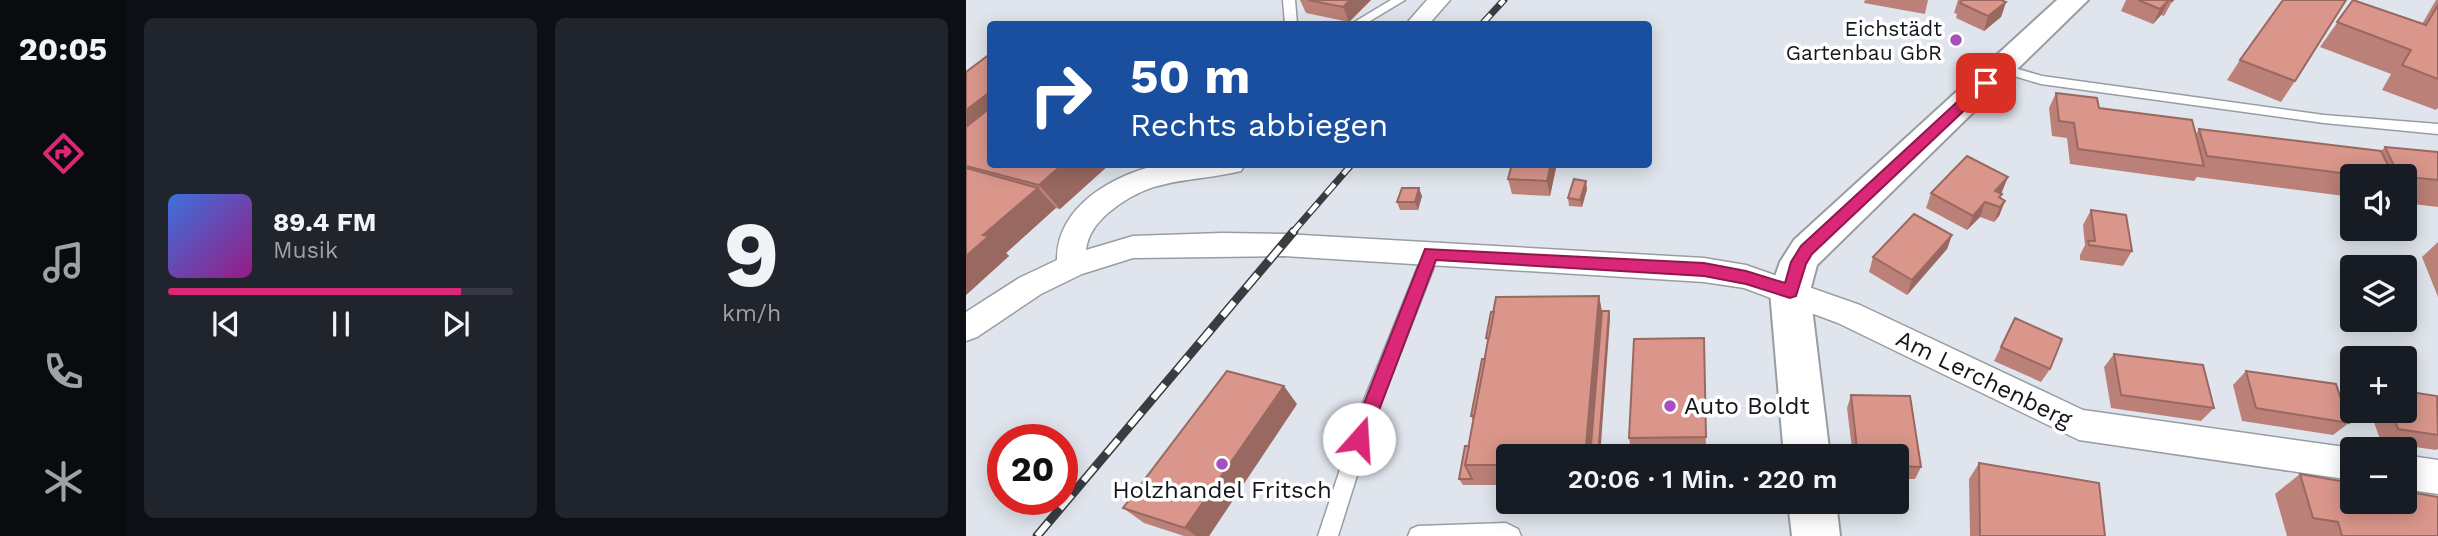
<!DOCTYPE html>
<html lang="de">
<meta charset="utf-8">
<style>
:root{--surface:#171b24;--page:#20242c;--text:#f1f3f6;--muted:#9ea1a6;--line:#363941;--accent:#db2777}
body{margin:0;font-family:"Work Sans",sans-serif;background:var(--page);color:var(--text);height:100vh;display:flex;flex-direction:column;font-size:26px;white-space:nowrap}
*{box-sizing:border-box;margin:0}
p{font-size:23px;color:var(--muted)}
.icon{flex:none;width:38px;height:38px;fill:none;stroke:currentColor;stroke-width:2;stroke-linecap:round;stroke-linejoin:round}
.map{position:relative;flex:1;overflow:hidden}
.details{display:flex;flex-direction:column;gap:18px;padding:18px;background:#0d0f14;width:840px}
.details>*{flex:none}
.top-card{position:absolute;left:21px;top:21px;width:665px;height:147px;border-radius:7px;box-shadow:0 4px 18px #0003;background:#1a4fa0;color:#fff;overflow:hidden}
.tools{position:absolute;left:1374px;top:164px;display:grid;gap:14px}
.tools a{display:grid;place-items:center;width:77px;height:77px;border-radius:7px;background:var(--surface);box-shadow:0 4px 18px #0003;font-size:35px}
.speed{position:absolute;left:21px;top:424px;display:flex;gap:14px;font-size:35px;font-weight:700;text-align:center}
.speed>*{display:grid;place-content:center;width:91px;height:91px;border-radius:50%;background:var(--surface);box-shadow:0 4px 18px #0003;line-height:1}
.speed .limit{border:10px solid #d22;background:#fff;color:#111}
.pin{position:absolute;display:grid;place-items:center;width:60px;height:60px;color:#fff;margin:-30px;border-radius:14px;box-shadow:0 4px 10px #0006}
.me{position:absolute;width:77px;margin:-38px;rotate:19deg;stroke-linejoin:round;filter:drop-shadow(0 0 5px #0008)}
.turn{display:flex;align-items:center;gap:24px;height:147px;padding:0 28px;font-size:32px}
.turn .icon{width:91px;height:91px;stroke-width:2.5}
.turn b{display:block;font-size:49px;line-height:60px}
.details .card{flex:1;display:flex;flex-direction:column;justify-content:center;gap:10px;min-width:0;padding:0 24px;border-radius:10px;background:var(--page)}
.details .dial{align-items:center;gap:0}
.dial b{font-size:91px;line-height:1}
.song{display:flex;align-items:center;gap:21px}
.cover{width:84px;height:84px;border-radius:10px;background:linear-gradient(135deg,hsl(220 70% 55%),hsl(310 70% 35%))}
.played{height:7px;border-radius:4px;background:linear-gradient(90deg,var(--accent) 85%,var(--line) 85%)}
.keys{display:flex;justify-content:space-around;direction:ltr}
.details .tiles{flex:1;display:grid;gap:18px;grid-template-columns:repeat(2,1fr)}
.trip{position:absolute;left:530px;top:444px;width:413px;height:70px;border-radius:7px;background:var(--surface);box-shadow:0 4px 18px #0003;font-weight:600;line-height:70px;text-align:center}
main{display:flex;flex:1;min-height:0}
.menu{display:flex;flex-direction:column;width:126px;justify-content:space-around;align-items:center;background:#090b0e;color:var(--muted)}
.menu .icon{width:49px;height:49px}
.menu .selected{color:var(--accent)}
.menu b{font-size:32px;color:var(--text)}
.map>svg:first-child{display:block}
</style>
<main>
<nav class="menu">
<b>20:05</b>
<svg class="icon selected" aria-label="directions" viewBox="0 0 24 24"><path d="M12 3l9 9-9 9-9-9zM9 14v-3h6M13 9l2 2-2 2"/></svg>
<svg class="icon" aria-label="music" viewBox="0 0 24 24"><path d="M9 18V5l10-2v13"/><circle cx="6" cy="18" r="3"/><circle cx="16" cy="16" r="3"/></svg>
<svg class="icon" aria-label="phone" viewBox="0 0 24 24"><path d="M5 4h4l2 5-3 2q2 4 5 5l2-3 5 2v4C11 20 4 13 5 4z"/></svg>
<svg class="icon" aria-label="climate" viewBox="0 0 24 24"><path d="M12 3v18M4 7l16 10M4 17L20 7"/></svg>
</nav>
<section class="details">
<div class="tiles">
<div class="card">
<div class="song"><i class="cover"></i><div><b>89.4 FM</b><p>Musik</p></div></div>
<div class="played"></div>
<div class="keys"><svg class="icon" aria-label="previous" viewBox="0 0 24 24"><path d="M18 5L8 12l10 7zM5 5v14"/></svg><svg class="icon" aria-label="pause" viewBox="0 0 24 24"><path d="M8 5v14M16 5v14"/></svg><svg class="icon" aria-label="next" viewBox="0 0 24 24"><path d="M6 5l10 7-10 7zM19 5v14"/></svg></div>
</div>
<div class="card dial"><b>9</b><p>km/h</p></div>
</div>
</section>
<div class="map">
<svg width="1472" height="536" viewBox="0 0 1472 536">
<rect width="100%" height="100%" fill="#e0e5ed"/>
<g fill="none" stroke-linecap="round" stroke-linejoin="round">
<g stroke="#989da4" stroke-width="3">
<g id="lane">
<path d="M317,0H329L331,24H319Z"/>
<path d="M425,0H439L399,24H385Z"/>
<path d="M1035,64L1076,76L1358,115L1472,124V134L1358,123L1075,84L1031,71L1029,68Z"/>
<path d="M465,248L473,254L410,415L372,536H352L392,415L457,254Z"/>
<path d="M540,523L552,529L555,536H442L445,529L452,526Z"/>
</g>
</g>
<g stroke="#989da4" stroke-width="3">
<g id="street">
<path d="M461,0H484L463,24H440Z"/>
<path d="M195,164H279L275,171L266,173C215,183 184,178 142,213C130,224 122,234 120,250L167,236L256,233L318,234L738,258L780,265L894,305L1117,410L1386,448L1392,450H1386V480L1113,440L872,323L778,288L738,282L318,256L167,258L116,274L75,294L11,337L0,341V312L53,278L91,260C91,205 148,175 195,164Z"/>
<path d="M1438,455L1472,460V494L1438,489Z"/>
</g>
</g>
<g stroke="#989da4" stroke-width="4">
<g id="secondary">
<path d="M1091,0H1122L851,265L844,291L864,457H818L804,291L814,262L828,240Z"/>
<path d="M822,502H870L874,536H826Z"/>
</g>
</g>
<use href="#lane" fill="#fff" fill-rule="evenodd"/>
<use href="#street" fill="#fff" fill-rule="evenodd"/>
<use href="#secondary" fill="#fff" fill-rule="evenodd"/>
<g stroke="#3a3c40" stroke-width="7">
<g id="rail-far1">
<path d="M516,24L538,0"/>
<path d="M326,233L386,164"/>
</g>
</g>
<g stroke="#3a3c40" stroke-width="9">
<path id="rail" d="M71,536L328,231"/>
</g>
<use href="#rail-far1" stroke="#fff" stroke-width="4.5" stroke-dasharray="13" stroke-linecap="butt"/>
<use href="#rail" stroke="#fff" stroke-width="6" stroke-dasharray="18" stroke-linecap="butt"/>
</g>
<g fill="#bb8178">
<path d="M334,0H405L383,22L340,13Z"/>
<path d="M899,0H962L959,14L898,3Z"/>
<path d="M992,0H1035L1040,2L1035,17L1018,31L990,18L991,14L988,13Z"/>
<path d="M1160,0H1207L1198,16L1195,15L1187,24L1155,11Z"/>
<path d="M1387,0L1456,24L1470,0H1472V108L1470,110L1416,90L1425,74L1354,47Z"/>
<path d="M1274,60L1329,81L1315,102L1261,80Z"/>
<path d="M0,72L24,164H144L94,209L89,208L40,253L43,256L0,295Z"/>
<path d="M1090,93L1133,108L1230,134L1233,129L1415,151L1419,147L1472,152V207L1438,203V177H1386V197L1231,177L1228,181L1104,164L1101,138L1086,136L1083,108Z"/>
<path d="M546,164H590V168L584,196L546,194L542,179Z"/>
<path d="M621,189L616,207L603,206L602,198Z"/>
<path d="M1036,192L1034,198L1039,201L1033,216L1028,222L1014,217L1001,230L960,208L965,193Z"/>
<path d="M456,196L452,210H434L431,202Z"/>
<path d="M1125,210L1166,251L1157,266L1114,260V255L1119,245L1117,225Z"/>
<path d="M986,235L981,249L941,295L903,272L907,257Z"/>
<path d="M1472,242V297L1456,257Z"/>
<path d="M633,296L636,311H643L644,319L542,457V485H497L493,479L503,446L507,421L505,416L522,343L520,338Z"/>
<path d="M1049,318L1084,369L1075,382L1028,361Z"/>
<path d="M738,338L740,454L666,455L663,438Z"/>
<path d="M1148,354L1248,408L1235,421L1145,408L1138,367Z"/>
<path d="M1280,371L1383,423L1367,435L1276,421L1267,385Z"/>
<path d="M885,395L955,467L949,479H931V457H887L881,408Z"/>
<path d="M1472,397V449L1470,450L1415,442L1404,411H1438Z"/>
<path d="M331,404L243,536H218L178,523L157,508Z"/>
<path d="M1013,463L1139,536H1004L1003,479Z"/>
<path d="M1334,474L1472,536H1321L1309,494Z"/>
</g>
<g fill="#996961">
<path d="M384,0H405L383,22L377,7Z"/>
<path d="M1203,0L1195,15L1187,24L1194,9Z"/>
<path d="M1040,2L1035,17L1018,31L1022,16Z"/>
<path d="M24,92V126L0,145V110Z"/>
<path d="M97,164H144L94,209L73,185Z"/>
<path d="M585,164H590V168L584,196L581,181Z"/>
<path d="M1042,177L1036,192L1024,205L1029,191Z"/>
<path d="M620,181L621,189L616,207L614,200Z"/>
<path d="M72,188L90,208L40,253L43,256L0,295V256L17,235Z"/>
<path d="M453,188L456,196L452,210L449,202Z"/>
<path d="M1039,201L1033,216L1028,222L1034,207Z"/>
<path d="M1019,202L1014,217L1001,230L1007,216Z"/>
<path d="M986,235L981,249L941,295L946,280Z"/>
<path d="M633,296L637,319L626,457H619Z"/>
<path d="M643,311L644,319L634,457H632Z"/>
<path d="M318,386L331,404L243,536H230L219,528Z"/>
</g>
<g fill="#da968b" stroke="#996961" stroke-width="2">
<path d="M342,0H384L377,7Z"/>
<path d="M996,0H1035L1040,2L1022,16L994,3Z"/>
<path d="M1172,0H1207L1206,1L1203,0L1194,9Z"/>
<path d="M1317,0H1380L1329,81L1274,60Z"/>
<path d="M1387,0L1460,25L1472,5V79L1436,65L1445,50L1371,22Z"/>
<path d="M24,54V92L0,110V72Z"/>
<path d="M1090,93L1131,98L1133,108L1226,120L1238,166L1112,149L1108,123L1093,121Z"/>
<path d="M24,108V164H97L73,185L0,166V127Z"/>
<path d="M1233,129L1415,151L1428,177H1406L1241,156Z"/>
<path d="M1419,147L1472,152V180L1433,176Z"/>
<path d="M1001,156L1042,177L1029,191L1036,194L1033,197L1039,201L1034,207L1019,202L1007,216L965,193Z"/>
<path d="M546,164H585L581,181L542,179Z"/>
<path d="M0,168L72,188L17,235L23,236L0,256Z"/>
<path d="M608,179L620,181L614,200L602,198Z"/>
<path d="M436,188H453L449,202H431Z"/>
<path d="M1125,210L1160,215L1166,251L1123,245L1122,241H1129Z"/>
<path d="M948,214L986,235L946,280L907,257Z"/>
<path d="M633,296L619,457H542V465H499L530,297Z"/>
<path d="M636,311H643L632,457H624Z"/>
<path d="M525,312H528L523,338H520Z"/>
<path d="M1049,318L1096,339L1084,369L1035,347Z"/>
<path d="M738,338L740,437L663,438L668,339Z"/>
<path d="M1148,354L1237,365L1248,408L1155,395Z"/>
<path d="M516,359H519L508,416H505Z"/>
<path d="M261,371L318,386L219,528L157,508Z"/>
<path d="M1280,371L1370,384L1383,423L1290,408Z"/>
<path d="M1438,391L1471,396L1472,435L1432,429L1426,411H1438Z"/>
<path d="M885,395L944,396L955,467L931,466V457H892Z"/>
<path d="M499,446H503L499,465L506,479H493Z"/>
<path d="M1013,463L1133,483L1139,536H1014Z"/>
<path d="M1334,474L1386,483V502H1438V491L1472,497V536H1376L1372,522L1347,518Z"/>
</g>
<path fill="#db2777" stroke="#8e194d" stroke-width="2" d="M1020,79L1024,80V86L846,254L840,264L830,296L824,298L780,284L738,276L470,260L402,439L399,445L393,447L386,445L384,439L459,249L738,263L780,271L819,283L825,262L835,246L1015,80Z"/>
<g fill="#a550be" stroke="#fff" stroke-width="2.5">
<circle cx="990" cy="40" r="7"/>
<circle cx="704" cy="406" r="7"/>
<circle cx="256" cy="464" r="7"/>
</g>
<g text-anchor="middle" dominant-baseline="central" stroke-width="7" stroke-linejoin="round" paint-order="stroke">
<g font-size="21" fill="#15171a" stroke="#fff" text-anchor="end">
<text x="976" y="28">Eichstädt<tspan x="976" dy="24">Gartenbau GbR</tspan></text>
</g>
<g font-size="24" fill="#15171a" stroke="#fff">
<text transform="translate(1018 379) rotate(26)">Am Lerchenberg</text>
</g>
<g font-size="24" fill="#15171a" stroke="#fff" text-anchor="start">
<text x="718" y="406">Auto Boldt</text>
<text x="256" y="490" text-anchor="middle">Holzhandel Fritsch</text>
</g>
</g>
</svg>
<div class="tools">
<a><svg class="icon" aria-label="sound" viewBox="0 0 24 24"><path d="M4 9h4l5-4v14l-5-4H4zM17 9q2 3 0 6"/></svg></a>
<a><svg class="icon" aria-label="layers" viewBox="0 0 24 24"><path d="M12 4l9 5-9 5-9-5zM3 14l9 5 9-5"/></svg></a>
<a>+</a>
<a>−</a>
</div>
<div class="speed"><div class="limit">20</div></div>
<div class="pin" style="left:1020px;top:83px;background:#d93025"><svg class="icon" aria-label="arrive" viewBox="0 0 24 24"><path d="M6 21V4h12l-3 4 3 4H6"/></svg></div>
<svg class="me" style="left:393px;top:439px" viewBox="-20 -20 40 40"><circle r="19" fill="#fff"/><path d="M0-13L10 11 0 6-10 11z" fill="#db2777"/></svg>
<div class="trip">20:06 · 1 Min. · 220 m</div>
<div class="top-card">
<div class="turn"><svg class="icon" aria-label="right" viewBox="0 0 24 24"><path d="M7 20v-9h11M14 6l5 5-5 5"/></svg><div><b>50 m</b>Rechts abbiegen</div></div>
</div>
</div>
</main>
